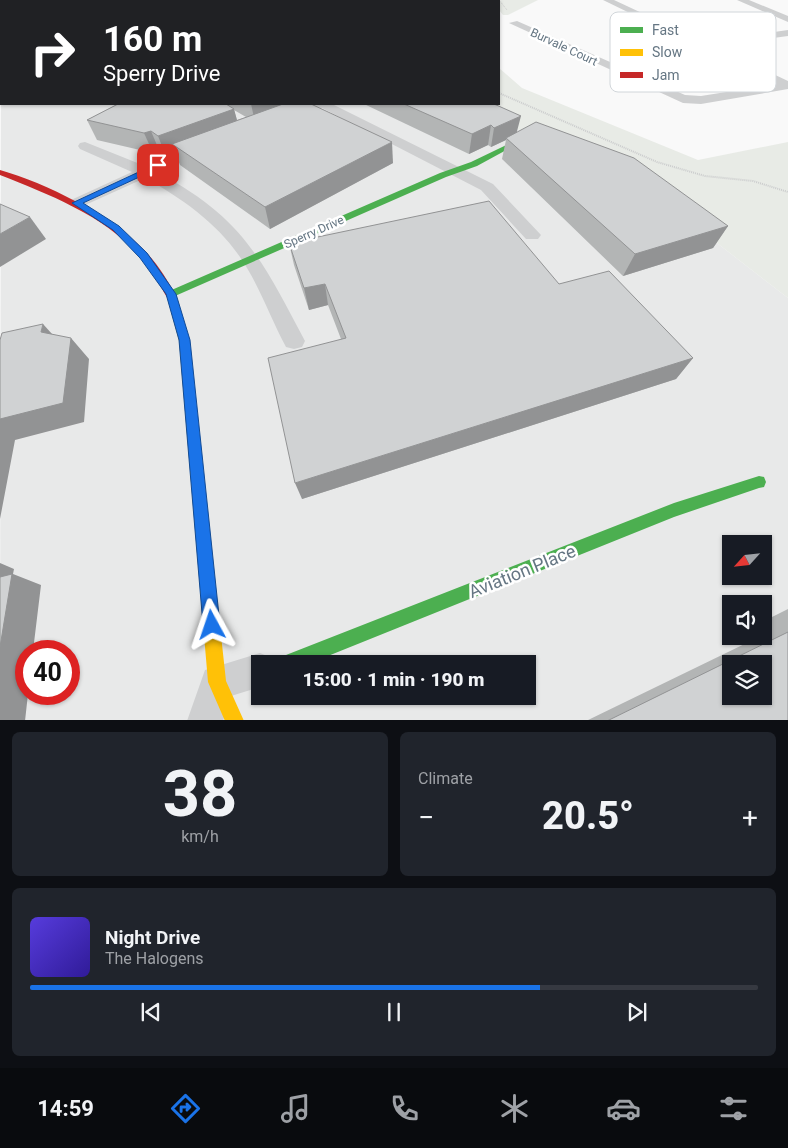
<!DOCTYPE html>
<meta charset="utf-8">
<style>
:root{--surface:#171b24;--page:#20242c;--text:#f1f3f6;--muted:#9ea1a6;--line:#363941;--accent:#1a73e8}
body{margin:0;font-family:Roboto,sans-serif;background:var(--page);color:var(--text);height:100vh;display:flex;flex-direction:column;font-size:19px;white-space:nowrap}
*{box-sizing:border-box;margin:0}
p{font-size:16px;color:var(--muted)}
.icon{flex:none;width:28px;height:28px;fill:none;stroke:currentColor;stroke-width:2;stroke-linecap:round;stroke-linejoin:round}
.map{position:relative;height:720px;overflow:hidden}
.details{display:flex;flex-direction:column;gap:12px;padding:12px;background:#0d0f14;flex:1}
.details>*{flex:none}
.hud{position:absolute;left:0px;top:0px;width:500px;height:105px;box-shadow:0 1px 4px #0004;background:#202124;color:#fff;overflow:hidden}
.needle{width:32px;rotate:243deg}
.buttons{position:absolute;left:722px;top:535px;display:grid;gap:10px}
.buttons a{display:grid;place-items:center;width:50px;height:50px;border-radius:0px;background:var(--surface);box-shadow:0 1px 4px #0004;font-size:25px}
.speed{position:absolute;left:15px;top:640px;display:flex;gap:10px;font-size:25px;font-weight:700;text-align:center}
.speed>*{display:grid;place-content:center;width:65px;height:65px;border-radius:50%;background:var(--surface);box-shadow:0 1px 4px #0004;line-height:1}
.speed .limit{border:8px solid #d22;background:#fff;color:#111}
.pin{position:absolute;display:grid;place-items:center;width:42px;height:42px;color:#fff;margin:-21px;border-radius:10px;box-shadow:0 2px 8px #0006}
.me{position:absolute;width:55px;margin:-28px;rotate:355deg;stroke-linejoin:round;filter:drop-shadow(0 0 4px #0008)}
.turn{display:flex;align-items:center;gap:18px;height:105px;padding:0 20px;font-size:22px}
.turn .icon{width:65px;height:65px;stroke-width:2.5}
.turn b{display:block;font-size:35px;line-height:42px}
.big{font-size:38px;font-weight:800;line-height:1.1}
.details .tile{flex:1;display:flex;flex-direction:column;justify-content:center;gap:8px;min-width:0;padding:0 18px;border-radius:8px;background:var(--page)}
.details .dial{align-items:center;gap:0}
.dial b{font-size:65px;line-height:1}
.song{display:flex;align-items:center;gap:15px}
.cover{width:60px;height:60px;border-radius:8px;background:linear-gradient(135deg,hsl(250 70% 55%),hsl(250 70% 35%))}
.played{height:5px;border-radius:2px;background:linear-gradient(90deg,var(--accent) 70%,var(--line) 70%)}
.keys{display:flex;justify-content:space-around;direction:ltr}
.heat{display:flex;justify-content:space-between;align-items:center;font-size:28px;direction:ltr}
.details .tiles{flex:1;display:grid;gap:12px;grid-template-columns:1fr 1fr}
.tile:last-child{grid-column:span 2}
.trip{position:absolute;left:251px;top:655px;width:285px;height:50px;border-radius:0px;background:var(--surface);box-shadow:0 1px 4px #0004;font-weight:800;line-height:50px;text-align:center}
.menu{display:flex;height:80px;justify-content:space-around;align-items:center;background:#090b0e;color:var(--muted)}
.menu .icon{width:35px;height:35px}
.menu .on{color:var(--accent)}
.menu b{font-size:22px;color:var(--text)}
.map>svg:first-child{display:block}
</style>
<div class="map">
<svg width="788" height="721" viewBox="0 0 788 721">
<rect width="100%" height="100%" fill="#f9f9f9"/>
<path fill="#e8e9e9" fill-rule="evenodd" d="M1,83V104H457L629,175L788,298V720L0,721ZM731,544H764V576H731ZM731,604H764V636H731ZM26,651H69V694H26ZM260,664H528V696H260ZM731,664H764V696H731Z"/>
<g fill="#e8ebe6">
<path d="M490,0H538L508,15H503L499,10V1Z"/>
<path d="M499,68L522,88L698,160L788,142V298L629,175L457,104H499Z"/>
</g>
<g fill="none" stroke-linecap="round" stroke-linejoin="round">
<path stroke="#cbcccd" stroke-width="1" stroke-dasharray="1 1" stroke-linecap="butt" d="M499,0L507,10"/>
<path stroke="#cbcccd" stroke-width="2" stroke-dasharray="1 1" stroke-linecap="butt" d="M499,93L657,162L705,176L753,181L788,192"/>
<g fill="#cecfd0" fill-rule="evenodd">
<path d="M603,0H614L704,42L788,30V36L714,46L788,81V89L701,104L683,103L509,23L517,21L685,95L701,96L776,84Z"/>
<path d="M737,0H749L788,16V22Z"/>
<path d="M311,104H332L493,184L541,235L538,239H526L481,190L322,108L288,120L282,116L283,113Z"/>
<path d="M85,142L145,166L201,144H211L213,147L211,150L157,172C243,218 261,258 305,341L302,347L294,349L286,347C272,321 262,293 247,268C223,227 185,200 145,178L83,206H71L69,203L71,200L132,172L80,149L78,146L80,143Z"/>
<path d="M260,653L272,658L275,664H260V687L231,696L223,721H187L205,670Z"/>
</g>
<g fill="#4caf50" fill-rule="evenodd">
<path d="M521,138L524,140L523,141L477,166L446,177L175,296H167L166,294L167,292L440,173L471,162Z"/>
<path d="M759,476L764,477L766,482L764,487L759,488L674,517L308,664H278L280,658L286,655L674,503Z"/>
</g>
<g fill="#ffc107" fill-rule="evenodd">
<path d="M1,72V76L0,77V73Z"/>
<path d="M172,293L177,297L189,341L226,681L244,721H225L208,682L179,341L167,297Z"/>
</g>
<path fill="#c62828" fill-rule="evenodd" d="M0,170C46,183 110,215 144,250C158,264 167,280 177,297L176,299H168C159,284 151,269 139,255C103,215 48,194 0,175Z"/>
</g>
<g fill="#b3b5b5" fill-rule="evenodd">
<path d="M118,104H311L393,163L270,229L180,165L175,152L166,156L159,150L153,153L97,140L87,120ZM234,110L246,117L237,120Z"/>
<path d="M364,104H494L517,132L728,226L713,248L623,276L502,159L506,140L491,147L488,145L469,154Z"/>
<path d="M289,243L559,284L693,358L676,379L302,499L341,339L328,305L309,310L294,265Z"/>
<path d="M788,609V721H586L761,636H764V635L768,633L764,627V621Z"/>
</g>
<g fill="#929394">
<path d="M251,104H286L255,122Z"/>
<path d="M234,109L239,128L172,144L175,152L166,156L158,136Z"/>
<path d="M521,116L516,135L506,138V140L491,147L494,128Z"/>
<path d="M491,125L488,145L469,154L472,134Z"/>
<path d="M151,131L159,150L153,153L144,133Z"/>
<path d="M392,142L393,163L270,229L265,207Z"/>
<path d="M30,217L46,239L0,267V234Z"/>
<path d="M728,226L713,248L623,276L635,254Z"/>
<path d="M325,284L328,305L309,310L304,288Z"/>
<path d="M43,324L62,345L41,332Z"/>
<path d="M71,338L89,359L84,422L15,440L0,519V419Z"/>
<path d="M693,358L676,379L302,499L295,483Z"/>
<path d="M0,563L14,569L13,574L41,585L33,651H26V694H28L25,721H0Z"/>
</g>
<g fill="#d0d2d3" stroke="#929394" fill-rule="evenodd">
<path d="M118,104H226L234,109L158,136L151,131L144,133L87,120Z"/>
<path d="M283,104H311L392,142L265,207L172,144Z"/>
<path d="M404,104H494L521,116L494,128L491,125L472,134Z"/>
<path d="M536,122L634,158L728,226L635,254L506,138Z"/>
<path d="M489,201L559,284L609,271L693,358L295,483L268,358L346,338L325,284L304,288L289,243Z"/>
<path d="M0,204L30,217L0,234Z"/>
<path d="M43,324L41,332L71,338L63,403L0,419V340L2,333Z"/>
<path d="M12,574L0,647V577Z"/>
<path d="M788,632V721H607ZM731,664H764V696H731Z"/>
</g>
<path fill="#1a73e8" stroke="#114b97" d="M158,163L162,165L161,167L83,203L119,226L147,253L176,294L190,340L220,625L218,631L212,633L206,631L203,625L179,340L166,294L140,258L113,230L72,203Z"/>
<g text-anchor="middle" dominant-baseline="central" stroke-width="5" stroke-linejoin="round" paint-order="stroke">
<g font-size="12" fill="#657683" stroke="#fff">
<text transform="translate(564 47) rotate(25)">Burvale Court</text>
<text transform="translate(314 232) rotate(-24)">Sperry Drive</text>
</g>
<g font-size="18" fill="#657683" stroke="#fff">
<text transform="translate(522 571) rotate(-22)">Aviation Place</text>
</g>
</g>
<rect x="610" y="12" width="166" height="80" rx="8" fill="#fff" stroke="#d1d6da" stroke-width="1"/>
<rect x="620" y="27" width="23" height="6" fill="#4caf50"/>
<rect x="620" y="49" width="23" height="7" fill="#ffc107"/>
<rect x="620" y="72" width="23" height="6" fill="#c62828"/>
<g font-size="14" fill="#657683">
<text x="652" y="35">Fast</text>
<text x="652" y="57">Slow</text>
<text x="652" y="80">Jam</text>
</g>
</svg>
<div class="buttons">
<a><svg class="needle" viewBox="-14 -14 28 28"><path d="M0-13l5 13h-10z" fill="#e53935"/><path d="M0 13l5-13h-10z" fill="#9ea1a6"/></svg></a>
<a><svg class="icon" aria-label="sound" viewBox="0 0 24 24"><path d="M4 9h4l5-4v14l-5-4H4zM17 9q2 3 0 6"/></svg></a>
<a><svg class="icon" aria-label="layers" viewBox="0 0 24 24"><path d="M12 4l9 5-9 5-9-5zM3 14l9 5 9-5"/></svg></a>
</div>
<div class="speed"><div class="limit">40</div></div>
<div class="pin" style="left:158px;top:165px;background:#d93025"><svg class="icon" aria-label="arrive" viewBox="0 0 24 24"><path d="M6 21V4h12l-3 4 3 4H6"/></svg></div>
<svg class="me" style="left:212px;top:625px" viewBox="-20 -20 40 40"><path d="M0-17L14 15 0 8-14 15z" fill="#1a73e8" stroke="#fff" stroke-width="4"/></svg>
<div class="trip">15:00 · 1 min · 190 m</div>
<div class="hud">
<div class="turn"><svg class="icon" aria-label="right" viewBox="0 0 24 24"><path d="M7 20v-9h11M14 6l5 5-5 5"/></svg><div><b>160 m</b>Sperry Drive</div></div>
</div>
</div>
<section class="details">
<div class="tiles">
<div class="tile dial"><b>38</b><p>km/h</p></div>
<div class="tile"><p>Climate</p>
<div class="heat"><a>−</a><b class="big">20.5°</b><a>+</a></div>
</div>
<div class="tile">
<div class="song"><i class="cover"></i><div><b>Night Drive</b><p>The Halogens</p></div></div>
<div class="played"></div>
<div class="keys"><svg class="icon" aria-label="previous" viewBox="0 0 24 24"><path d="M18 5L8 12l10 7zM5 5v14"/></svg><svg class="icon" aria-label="pause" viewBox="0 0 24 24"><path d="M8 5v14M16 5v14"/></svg><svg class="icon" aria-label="next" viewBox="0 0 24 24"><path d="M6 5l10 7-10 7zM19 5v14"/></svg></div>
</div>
</div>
</section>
<nav class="menu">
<b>14:59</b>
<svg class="icon on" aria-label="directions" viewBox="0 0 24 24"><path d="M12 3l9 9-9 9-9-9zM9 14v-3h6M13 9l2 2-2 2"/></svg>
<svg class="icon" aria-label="music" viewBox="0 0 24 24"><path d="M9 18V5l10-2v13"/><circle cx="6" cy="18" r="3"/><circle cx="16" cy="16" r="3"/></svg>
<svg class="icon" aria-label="phone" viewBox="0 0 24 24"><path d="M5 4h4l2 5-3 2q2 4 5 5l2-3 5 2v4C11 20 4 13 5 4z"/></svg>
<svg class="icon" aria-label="climate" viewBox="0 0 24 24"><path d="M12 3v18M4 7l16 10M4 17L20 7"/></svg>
<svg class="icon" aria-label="car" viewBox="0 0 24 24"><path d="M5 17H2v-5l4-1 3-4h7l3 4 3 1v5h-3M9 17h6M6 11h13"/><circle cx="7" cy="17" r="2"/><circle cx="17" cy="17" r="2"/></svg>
<svg class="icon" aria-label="filters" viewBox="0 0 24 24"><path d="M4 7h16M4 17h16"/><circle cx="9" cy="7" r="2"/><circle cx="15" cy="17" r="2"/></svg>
</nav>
